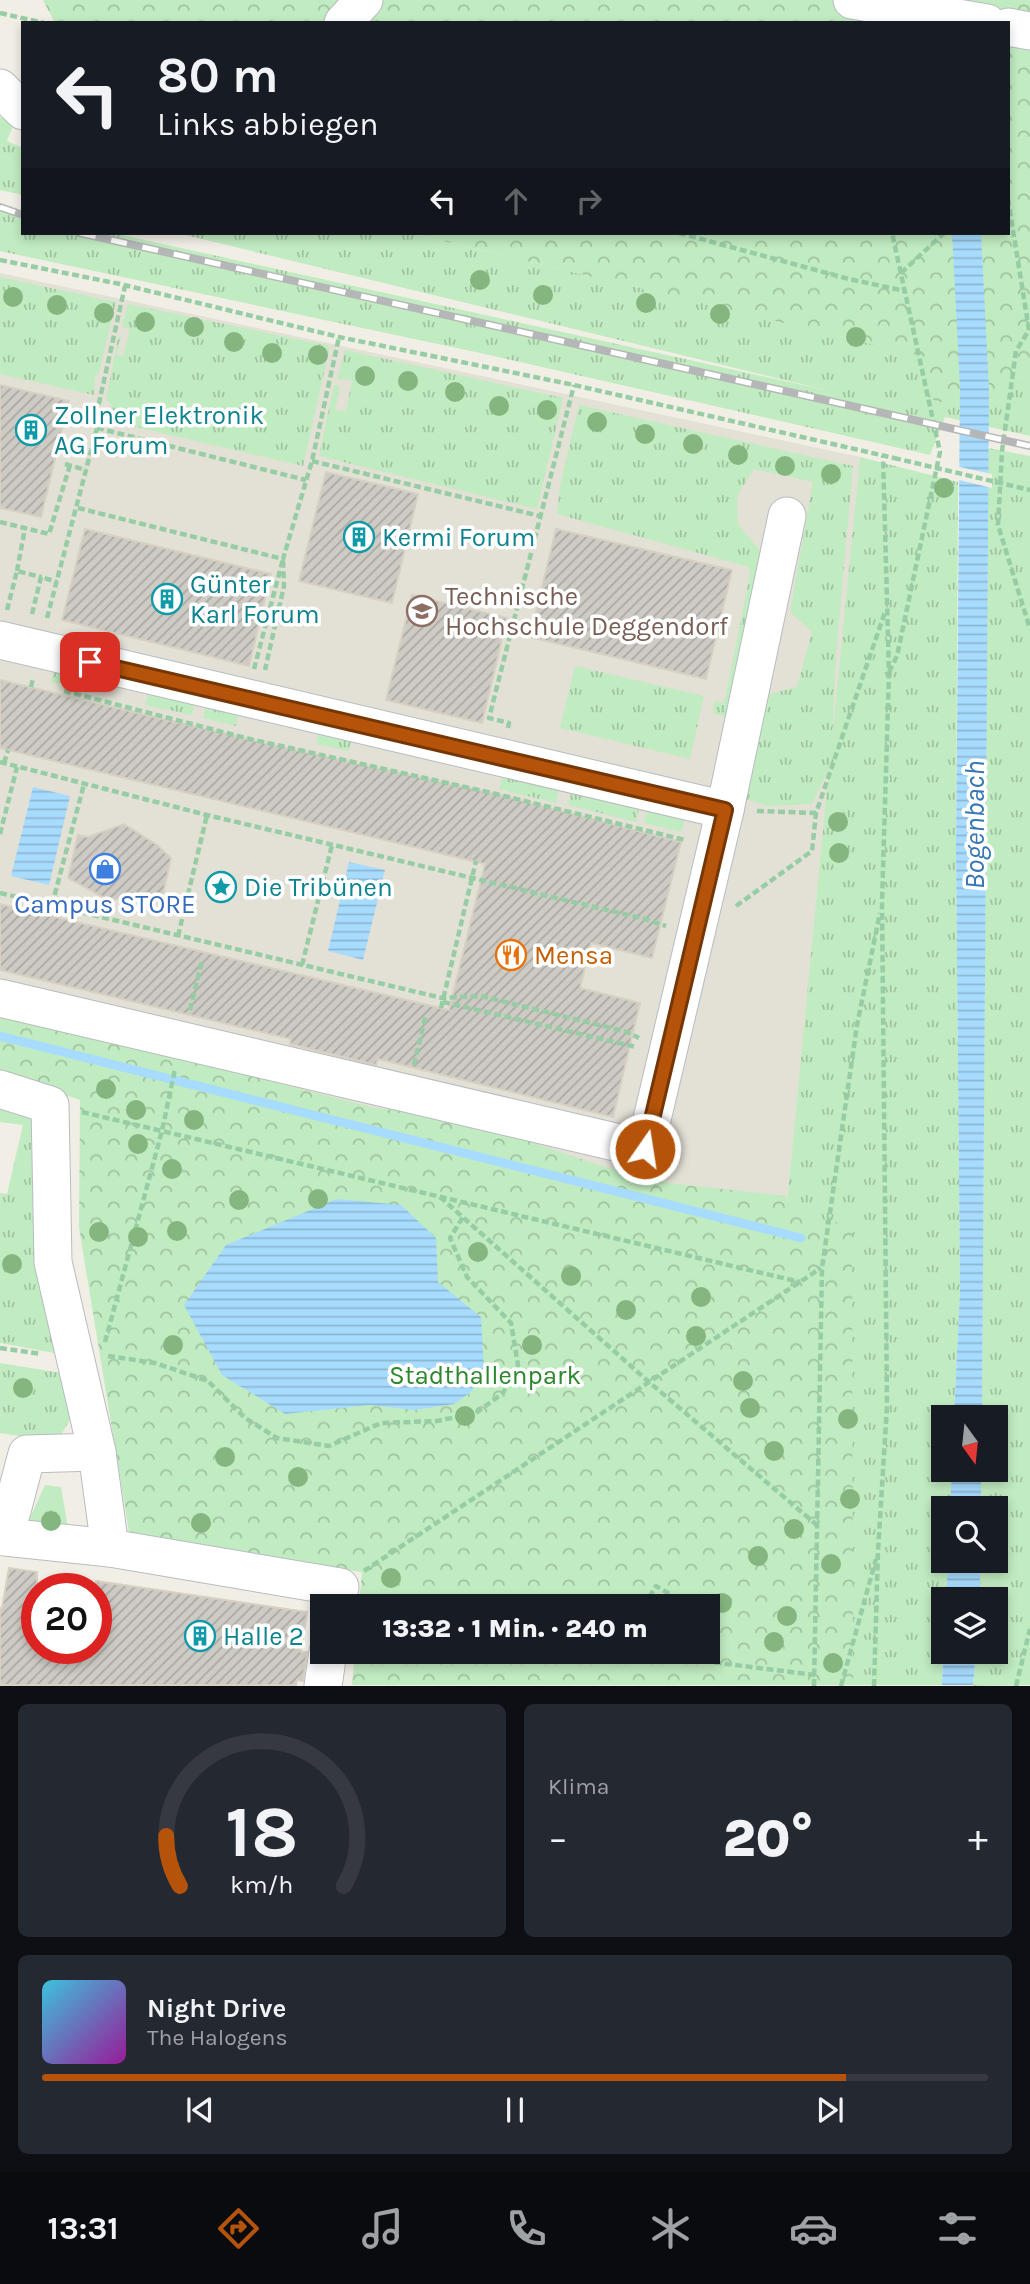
<!DOCTYPE html>
<html lang="de">
<meta charset="utf-8">
<style>
:root{--surface:#171b24;--page:#242831;--text:#f1f3f6;--muted:#9ea1a6;--line:#363941;--accent:#b45309}
body{margin:0;font-family:Karla,sans-serif;background:var(--page);color:var(--text);height:100vh;display:flex;flex-direction:column;font-size:26px;white-space:nowrap}
*{box-sizing:border-box;margin:0}
p{font-size:23px;color:var(--muted)}
.icon{flex:none;width:38px;height:38px;fill:none;stroke:currentColor;stroke-width:2;stroke-linecap:round;stroke-linejoin:round}
.map{position:relative;height:1686px;overflow:hidden}
.side{display:flex;flex-direction:column;gap:18px;padding:18px;background:#0d0f14;flex:1}
.side>*{flex:none}
.hud{position:absolute;left:21px;top:21px;width:989px;height:214px;border-radius:0px;box-shadow:0 4px 10px #0003;background:#171b24;color:var(--text);overflow:hidden}
.needle{width:46px;rotate:165deg}
.buttons{position:absolute;left:931px;top:1405px;display:grid;gap:14px}
.buttons a{display:grid;place-items:center;width:77px;height:77px;border-radius:0px;background:var(--surface);box-shadow:0 4px 10px #0003;font-size:35px}
.speed{position:absolute;left:21px;top:1573px;display:flex;gap:14px;font-size:35px;font-weight:700;text-align:center}
.speed>*{display:grid;place-content:center;width:91px;height:91px;border-radius:50%;background:var(--surface);box-shadow:0 4px 10px #0003;line-height:1}
.speed .limit{border:10px solid #d22;background:#fff;color:#111}
.pin{position:absolute;display:grid;place-items:center;width:60px;height:60px;color:#fff;margin:-30px;border-radius:14px;box-shadow:0 4px 10px #0006}
.me{position:absolute;width:77px;margin:-38px;rotate:13deg;stroke-linejoin:round;filter:drop-shadow(0 0 5px #0008)}
.turn{display:flex;align-items:center;gap:24px;height:147px;padding:0 21px;font-size:32px}
.turn .icon{width:91px;height:91px;stroke-width:2.5}
.turn b{display:block;font-size:49px;line-height:60px}
.lanes{display:flex;align-items:center;height:66px;padding:0 21px;background:#0003;justify-content:center;gap:35px;direction:ltr}
.lanes .off{opacity:.35}
.big{font-size:52px;font-weight:800;line-height:1.1}
.side .tile{flex:1;display:flex;flex-direction:column;justify-content:center;gap:10px;min-width:0;padding:0 24px;border-radius:10px;background:var(--page)}
.side .dial{align-items:center;gap:0}
.dial svg{height:182px;overflow:visible;fill:none;stroke:var(--line);stroke-width:7;stroke-linecap:round;text-anchor:middle}
.dial text{fill:var(--text);stroke:none}
.song{display:flex;align-items:center;gap:21px}
.cover{width:84px;height:84px;border-radius:10px;background:linear-gradient(135deg,hsl(190 70% 55%),hsl(300 70% 35%))}
.played{height:7px;border-radius:4px;background:linear-gradient(90deg,var(--accent) 85%,var(--line) 85%)}
.keys{display:flex;justify-content:space-around;direction:ltr}
.heat{display:flex;justify-content:space-between;align-items:center;font-size:38px;direction:ltr}
.side .tiles{flex:1;display:grid;gap:18px;grid-template-columns:1fr 1fr}
.tile:last-child{grid-column:span 2}
.trip{position:absolute;left:310px;top:1594px;width:410px;height:70px;border-radius:0px;background:var(--surface);box-shadow:0 4px 10px #0003;font-weight:800;line-height:70px;text-align:center}
.tab-bar{display:flex;height:112px;justify-content:space-around;align-items:center;background:#090b0e;color:var(--muted)}
.tab-bar .icon{width:49px;height:49px}
.tab-bar .active{color:var(--accent)}
.tab-bar b{font-size:32px;color:var(--text)}
.map>svg:first-child{display:block}
</style>
<div class="map">
<svg width="1030" height="1686" viewBox="0 0 1030 1686">
<defs>
<pattern id="grass-tufts" width="24" height="20" patternUnits="userSpaceOnUse" patternTransform="scale(1.75)"><rect width="24" height="20" fill="#c1ebc0"/><path d="M3 7l-1-3M5 7V3M7 7l1-3M15 17l-1-3M17 17v-4M19 17l1-3" fill="none" stroke="#a0c2a0"/></pattern>
<pattern id="forest-crowns" width="20" height="18" patternUnits="userSpaceOnUse" patternTransform="scale(1.75)"><rect width="20" height="18" fill="#c1ebc0"/><path d="M2 6a3 3 0 1 1 6 0M12 15a3 3 0 1 1 6 0" fill="none" stroke="#a0c2a0"/></pattern>
<pattern id="water-rules" width="6" height="5" patternUnits="userSpaceOnUse" patternTransform="scale(1.75)"><rect width="6" height="5" fill="#a8dcff"/><path d="M0 2.5h6" fill="none" stroke="#8cb6d2"/></pattern>
<pattern id="building-hatch" width="6" height="6" patternUnits="userSpaceOnUse" patternTransform="scale(1.75)"><rect width="6" height="6" fill="#cecbc4"/><path d="M-1 1l2-2M0 6l6-6M5 7l2-2" fill="none" stroke="#aaa8a3"/></pattern>
</defs>
<rect width="100%" height="100%" fill="#f1eee6"/>
<path fill="#e3e0d6" d="M0,273L860,457L786,1213L0,1014Z"/>
<g fill="url(#grass-tufts)">
<path d="M0,117L14,123L7,141L23,148V195L0,190Z"/>
<path d="M0,208L23,213V233H113L834,392L177,233H410L927,357L933,400L952,405L994,399L1008,375L1030,380V436L945,417L930,455L485,354L0,251Z"/>
<path d="M0,277L116,302L99,372L95,377L94,395L0,374Z"/>
<path d="M128,304L330,346L303,466L110,421L112,405L106,400L118,337L121,336L117,355L123,356L130,329L122,327Z"/>
<path d="M345,350L563,398L537,509L319,456L334,385L340,386L335,410L346,411L352,380L337,379Z"/>
<path d="M579,405L853,466L836,654L832,740L860,457L958,482L956,849L960,1290L954,1417L943,1418V1470H952L950,1508H943V1561H948L946,1599L943,1600L942,1685H817L786,1213L829,768L812,804L768,806L742,798L765,695L797,687L812,632L790,612L813,482L754,469L737,496L738,524L767,559L738,721L713,713L714,701L724,703L750,575L749,567L557,514L560,486Z"/>
<path d="M988,448L1030,456V1685L973,1686L976,1652H996V1600L980,1599V1561H996V1508H981V1470H996V1418L982,1417Z"/>
<path d="M57,659L91,667L86,689L51,682Z"/>
<path d="M575,666L704,696L690,759L560,728Z"/>
<path d="M151,681L197,690L192,715L145,705Z"/>
<path d="M209,694L241,701L236,726L203,718Z"/>
<path d="M321,720L380,747L351,742L349,751L316,744Z"/>
<path d="M505,763L562,778L556,803L499,789Z"/>
<path d="M574,781L642,797L636,822L568,805Z"/>
<path d="M647,810L685,819L681,832L644,823Z"/>
<path d="M0,1104L31,1118L42,1147L60,1354L0,1343V1193L7,1194L23,1125L0,1122Z"/>
<path d="M0,1363L61,1373L71,1418L57,1442L0,1433Z"/>
<path d="M45,1485L61,1487L69,1534L25,1529Z"/>
</g>
<g fill="url(#forest-crowns)">
<path d="M43,0H1030V380L1008,375L994,399L952,405L933,400L925,357L410,233H1008V23H55Z"/>
<path d="M0,1014L253,1071L277,1083L375,1108L456,1117L602,1166L669,1183L787,1196V1213L852,1225L853,1685H352L355,1652H707V1606H359L362,1572L130,1538L79,1228L80,1100L0,1073Z"/>
</g>
<g fill="url(#water-rules)">
<path d="M952,233H981L989,389L982,1418L954,1417L960,1290L956,849L960,387Z"/>
<path d="M33,787L70,796L49,885L11,876Z"/>
<path d="M349,862L385,870L363,960L328,951Z"/>
<path d="M337,1199L401,1205L436,1238L438,1282L481,1317L484,1367L471,1392L454,1404L415,1410L370,1405L285,1414L222,1375L184,1305L226,1245Z"/>
<path d="M952,1470H981V1508H950Z"/>
<path d="M948,1561H980V1599H946Z"/>
<path d="M943,1652H976L973,1685H942Z"/>
</g>
<path fill="#f1eee6" d="M955,466L992,474V488L955,479Z"/>
<g fill="none" stroke-linecap="round" stroke-linejoin="round">
<path stroke="#a8dcff" stroke-width="9" d="M0,1036L801,1238"/>
</g>
<g fill="url(#building-hatch)" stroke="#d7d0c3" stroke-width="2">
<path d="M0,385L69,401L41,517L0,508Z"/>
<path d="M326,472L418,494L392,603L299,581Z"/>
<path d="M85,529L271,574L249,666L62,620Z"/>
<path d="M556,529L732,570L706,679L530,637Z"/>
<path d="M412,595L507,618L482,723L386,700Z"/>
<path d="M0,680L268,744L492,793L681,842L652,958L591,943L580,988L640,1003L613,1117L378,1059L376,1065L290,1044L291,1039L0,970V904L449,1010L485,864L0,748Z"/>
<path d="M124,824L157,845L171,858L163,894L108,900L68,878L78,835L88,837Z"/>
<path d="M9,1568L37,1572V1648H96V1581L307,1612L301,1652H307L303,1681L297,1680L296,1685H0V1608H2Z"/>
</g>
<g fill="none" stroke-linecap="round" stroke-linejoin="round">
<g stroke="#b8bcc1" stroke-width="39">
<g id="minor">
<path d="M852,0L987,23"/>
<path d="M343,23L364,0"/>
<path d="M1008,27L1030,31"/>
<path d="M0,88L23,111"/>
<path d="M0,640L725,810L645,1149L0,998"/>
<path d="M725,810L787,516"/>
<path d="M0,1089L50,1105L53,1262L97,1452L110,1548L340,1587L336,1606"/>
<path d="M97,1452L27,1454L5,1537L110,1548"/>
<path d="M323,1686L328,1652"/>
</g>
</g>
<g stroke="#97cda5" stroke-width="4.5" stroke-dasharray="7 3.5" stroke-linecap="butt">
<path d="M0,13L44,23"/>
<path d="M1008,199L1029,330L1016,351L1002,451L998,525L1030,629"/>
<path d="M679,233L849,279L905,291"/>
<path d="M0,260L120,284L339,337L574,385L894,458"/>
<path d="M901,273L944,233"/>
<path d="M97,428L306,480"/>
<path d="M312,461L540,516"/>
<path d="M65,464L86,470"/>
<path d="M78,508L283,559L312,461L339,337"/>
<path d="M0,522L49,534L70,465"/>
<path d="M17,571L25,528"/>
<path d="M7,610L17,571L41,577"/>
<path d="M32,614L41,577L57,582"/>
<path d="M47,618L97,428V412L125,286"/>
<path d="M254,669L283,559L284,586L265,670"/>
<path d="M889,672L897,656L940,452L892,233"/>
<path d="M31,687L33,678"/>
<path d="M64,691L250,739L492,793L685,840"/>
<path d="M508,728L509,723L489,718L574,385"/>
<path d="M0,762L207,815L645,919L666,926"/>
<path d="M4,763L8,750"/>
<path d="M757,811L816,813"/>
<path d="M0,834L17,767"/>
<path d="M0,893L442,998L481,996L627,1032L639,1038"/>
<path d="M52,905L84,784"/>
<path d="M736,906L812,851L816,813L885,612"/>
<path d="M82,912L89,897"/>
<path d="M178,936L207,815"/>
<path d="M302,965L332,845"/>
<path d="M443,1002L636,1047"/>
<path d="M441,1008L476,861"/>
<path d="M190,1010L202,961"/>
<path d="M414,1065L426,1014"/>
<path d="M82,1112L162,1131L175,1069"/>
<path d="M440,1197L649,1382L818,1526"/>
<path d="M105,1342L162,1131L800,1282"/>
<path d="M0,1348L41,1354"/>
<path d="M108,1356L155,1363L208,1381L245,1418L277,1438L329,1446L381,1423L437,1421L476,1413L503,1393L518,1365L511,1323L467,1277L450,1238L463,1217"/>
<path d="M364,1571L821,1268"/>
<path d="M644,1606L656,1586L687,1604L686,1606"/>
<path d="M631,1652L815,1675"/>
<path d="M814,1686L822,1268L857,1025L880,913"/>
<path d="M841,1686L876,1559"/>
<path d="M874,1686L878,1551L887,1406L882,902L889,672L883,456"/>
<path d="M1016,1686L1030,1629"/>
</g>
<use href="#minor" stroke="#fff" stroke-width="37"/>
<g stroke="#b5b6b7" stroke-width="8">
<g id="rail">
<path d="M0,207L23,215"/>
<path d="M80,233L1030,446"/>
</g>
</g>
<use href="#rail" stroke="#fff" stroke-width="5" stroke-dasharray="16" stroke-linecap="butt"/>
<path stroke="#97cda5" stroke-width="4.5" stroke-dasharray="7 3.5" stroke-linecap="butt" d="M894,458L1030,490"/>
</g>
<g fill="#85b680">
<circle cx="480" cy="280" r="10"/>
<circle cx="543" cy="295" r="10"/>
<circle cx="13" cy="297" r="10"/>
<circle cx="646" cy="303" r="10"/>
<circle cx="57" cy="305" r="10"/>
<circle cx="104" cy="313" r="10"/>
<circle cx="720" cy="314" r="10"/>
<circle cx="145" cy="322" r="10"/>
<circle cx="194" cy="327" r="10"/>
<circle cx="856" cy="337" r="10"/>
<circle cx="234" cy="342" r="10"/>
<circle cx="272" cy="353" r="10"/>
<circle cx="318" cy="355" r="10"/>
<circle cx="365" cy="376" r="10"/>
<circle cx="408" cy="381" r="10"/>
<circle cx="455" cy="392" r="10"/>
<circle cx="499" cy="406" r="10"/>
<circle cx="547" cy="410" r="10"/>
<circle cx="597" cy="422" r="10"/>
<circle cx="645" cy="434" r="10"/>
<circle cx="693" cy="444" r="10"/>
<circle cx="738" cy="455" r="10"/>
<circle cx="785" cy="466" r="10"/>
<circle cx="831" cy="474" r="10"/>
<circle cx="944" cy="488" r="10"/>
<circle cx="838" cy="822" r="10"/>
<circle cx="839" cy="853" r="10"/>
<circle cx="106" cy="1089" r="10"/>
<circle cx="136" cy="1110" r="10"/>
<circle cx="194" cy="1120" r="10"/>
<circle cx="138" cy="1144" r="10"/>
<circle cx="172" cy="1169" r="10"/>
<circle cx="318" cy="1199" r="10"/>
<circle cx="239" cy="1200" r="10"/>
<circle cx="177" cy="1231" r="10"/>
<circle cx="99" cy="1232" r="10"/>
<circle cx="138" cy="1237" r="10"/>
<circle cx="478" cy="1252" r="10"/>
<circle cx="12" cy="1264" r="10"/>
<circle cx="571" cy="1276" r="10"/>
<circle cx="701" cy="1297" r="10"/>
<circle cx="626" cy="1310" r="10"/>
<circle cx="696" cy="1336" r="10"/>
<circle cx="173" cy="1345" r="10"/>
<circle cx="532" cy="1345" r="10"/>
<circle cx="743" cy="1381" r="10"/>
<circle cx="23" cy="1388" r="10"/>
<circle cx="750" cy="1408" r="10"/>
<circle cx="465" cy="1416" r="10"/>
<circle cx="848" cy="1419" r="10"/>
<circle cx="774" cy="1451" r="10"/>
<circle cx="225" cy="1457" r="10"/>
<circle cx="298" cy="1477" r="10"/>
<circle cx="850" cy="1499" r="10"/>
<circle cx="51" cy="1521" r="10"/>
<circle cx="201" cy="1523" r="10"/>
<circle cx="794" cy="1529" r="10"/>
<circle cx="758" cy="1556" r="10"/>
<circle cx="831" cy="1564" r="10"/>
<circle cx="391" cy="1578" r="10"/>
<circle cx="722" cy="1603" r="10"/>
<circle cx="787" cy="1616" r="10"/>
<circle cx="774" cy="1642" r="10"/>
<circle cx="833" cy="1663" r="10"/>
</g>
<g fill="none" stroke-linecap="round" stroke-linejoin="round">
<g stroke="#753606" stroke-width="18">
<path id="route" d="M90,662L725,810L645,1149"/>
</g>
<use href="#route" stroke="#b45309" stroke-width="12"/>
</g>
<defs>
<g id="building-ring" transform="scale(1.575)"><circle r="9.5" fill="#fff" stroke="#0f9aa8" stroke-width="1.5"/><path d="M-4-6H4V6H1V3H-1V6H-4ZM-2.5-4.3h1.7v1.8h-1.7ZM.8-4.3h1.7v1.8H.8ZM-2.5-1h1.7V.8h-1.7ZM.8-1h1.7V.8H.8Z" fill="#0f9aa8"/></g>
<g id="university-ring" transform="scale(1.575)"><circle r="9.5" fill="#fff" stroke="#8d6e63" stroke-width="1.5"/><path d="M0-5L7-2L0 1L-7-2ZM-4 1L0 2.5L4 1V4Q0 6-4 4Z" fill="#8d6e63"/></g>
<g id="shop-ring" transform="scale(1.575)"><circle r="9.5" fill="#fff" stroke="#3f7fe0" stroke-width="1.5"/><path d="M-5-2.5h2.3a2.7 3.5 0 0 1 5.4 0H5L5.5 6h-11ZM-1.5-2.5h3a1.5 2.3 0 0 0-3 0Z" fill="#3f7fe0"/></g>
<g id="sight-ring" transform="scale(1.575)"><circle r="9.5" fill="#fff" stroke="#0f9aa8" stroke-width="1.5"/><path d="M0-6L1.8-2.2L6-1.7L2.9 1.2L3.7 5.4L0 3.3L-3.7 5.4L-2.9 1.2L-6-1.7L-1.8-2.2Z" fill="#0f9aa8"/></g>
<g id="restaurant-ring" transform="scale(1.575)"><circle r="9.5" fill="#fff" stroke="#e8710a" stroke-width="1.5"/><path d="M-5-6h1v4h1v-4h1v4h1v-4h1v5L-1.5 .5V6h-2V.5L-5-1ZM5-6V6H3V1.5H1.5Q1.5-4 5-6Z" fill="#e8710a"/></g>
</defs>
<g fill-rule="evenodd">
<use href="#building-ring" x="31" y="430"/>
<use href="#building-ring" x="359" y="537"/>
<use href="#building-ring" x="167" y="599"/>
<use href="#university-ring" x="422" y="611"/>
<use href="#shop-ring" x="105" y="869"/>
<use href="#sight-ring" x="221" y="887"/>
<use href="#restaurant-ring" x="511" y="955"/>
<use href="#building-ring" x="200" y="1636"/>
</g>
<g text-anchor="middle" dominant-baseline="central" stroke-width="7" stroke-linejoin="round" paint-order="stroke">
<g font-size="26" fill="#0d838f" stroke="#fff" text-anchor="start">
<text x="54" y="415">Zollner Elektronik<tspan x="54" dy="30">AG Forum</tspan></text>
<text x="382" y="537">Kermi Forum</text>
<text x="190" y="584">Günter<tspan x="190" dy="30">Karl Forum</tspan></text>
<text x="244" y="887">Die Tribünen</text>
<text x="223" y="1636">Halle 2</text>
</g>
<g font-size="26" fill="#785e54" stroke="#fff" text-anchor="start">
<text x="445" y="596">Technische<tspan x="445" dy="30">Hochschule Deggendorf</tspan></text>
</g>
<g font-size="26" fill="#366cbe" stroke="#fff">
<text x="105" y="904">Campus STORE</text>
</g>
<g font-size="26" fill="#c56008" stroke="#fff" text-anchor="start">
<text x="534" y="955">Mensa</text>
</g>
<g font-size="26" fill="#2c882d" stroke="#fff">
<text x="485" y="1375">Stadthallenpark</text>
</g>
<g font-size="28" font-style="italic" fill="#3677b4" stroke="#fff">
<text transform="translate(974 825) rotate(-90)">Bogenbach</text>
</g>
</g>
</svg>
<div class="buttons">
<a><svg class="needle" viewBox="-14 -14 28 28"><path d="M0-13l5 13h-10z" fill="#e53935"/><path d="M0 13l5-13h-10z" fill="#9ea1a6"/></svg></a>
<a><svg class="icon" aria-label="search" viewBox="0 0 24 24"><circle cx="10" cy="10" r="6"/><path d="M15 15l6 6"/></svg></a>
<a><svg class="icon" aria-label="layers" viewBox="0 0 24 24"><path d="M12 4l9 5-9 5-9-5zM3 14l9 5 9-5"/></svg></a>
</div>
<div class="speed"><div class="limit">20</div></div>
<div class="pin" style="left:90px;top:662px;background:#d93025"><svg class="icon" aria-label="arrive" viewBox="0 0 24 24"><path d="M6 21V4h12l-3 4 3 4H6"/></svg></div>
<svg class="me" style="left:645px;top:1149px" viewBox="-20 -20 40 40"><circle r="17" fill="#b45309" stroke="#fff" stroke-width="3"/><path d="M0-11L8 9 0 5-8 9z" fill="#fff"/></svg>
<div class="trip">13:32 · 1 Min. · 240 m</div>
<div class="hud">
<div class="turn"><svg class="icon" aria-label="left" viewBox="0 0 24 24"><path d="M17 20v-9H6M10 6l-5 5 5 5"/></svg><div><b>80 m</b>Links abbiegen</div></div>
<div class="lanes"><svg class="icon" aria-label="left" viewBox="0 0 24 24"><path d="M17 20v-9H6M10 6l-5 5 5 5"/></svg><svg class="icon off" aria-label="ahead" viewBox="0 0 24 24"><path d="M12 20V5M6 11l6-6 6 6"/></svg><svg class="icon off" aria-label="right" viewBox="0 0 24 24"><path d="M7 20v-9h11M14 6l5 5-5 5"/></svg></div>
</div>
</div>
<section class="side">
<div class="tiles">
<div class="tile dial"><svg viewBox="0 0 100 80">
<path d="M14 69A42 42 0 1 1 86 69"/>
<path d="M14 69A42 42 0 0 1 8 47" stroke="#b45309"/>
<text x="50" y="56" font-size="32" font-weight="700">18</text>
<text x="50" y="72" font-size="11">km/h</text>
</svg></div>
<div class="tile"><p>Klima</p>
<div class="heat"><a>−</a><b class="big">20°</b><a>+</a></div>
</div>
<div class="tile">
<div class="song"><i class="cover"></i><div><b>Night Drive</b><p>The Halogens</p></div></div>
<div class="played"></div>
<div class="keys"><svg class="icon" aria-label="previous" viewBox="0 0 24 24"><path d="M18 5L8 12l10 7zM5 5v14"/></svg><svg class="icon" aria-label="pause" viewBox="0 0 24 24"><path d="M8 5v14M16 5v14"/></svg><svg class="icon" aria-label="next" viewBox="0 0 24 24"><path d="M6 5l10 7-10 7zM19 5v14"/></svg></div>
</div>
</div>
</section>
<nav class="tab-bar">
<b>13:31</b>
<svg class="icon active" aria-label="directions" viewBox="0 0 24 24"><path d="M12 3l9 9-9 9-9-9zM9 14v-3h6M13 9l2 2-2 2"/></svg>
<svg class="icon" aria-label="music" viewBox="0 0 24 24"><path d="M9 18V5l10-2v13"/><circle cx="6" cy="18" r="3"/><circle cx="16" cy="16" r="3"/></svg>
<svg class="icon" aria-label="phone" viewBox="0 0 24 24"><path d="M5 4h4l2 5-3 2q2 4 5 5l2-3 5 2v4C11 20 4 13 5 4z"/></svg>
<svg class="icon" aria-label="climate" viewBox="0 0 24 24"><path d="M12 3v18M4 7l16 10M4 17L20 7"/></svg>
<svg class="icon" aria-label="car" viewBox="0 0 24 24"><path d="M5 17H2v-5l4-1 3-4h7l3 4 3 1v5h-3M9 17h6M6 11h13"/><circle cx="7" cy="17" r="2"/><circle cx="17" cy="17" r="2"/></svg>
<svg class="icon" aria-label="filters" viewBox="0 0 24 24"><path d="M4 7h16M4 17h16"/><circle cx="9" cy="7" r="2"/><circle cx="15" cy="17" r="2"/></svg>
</nav>
